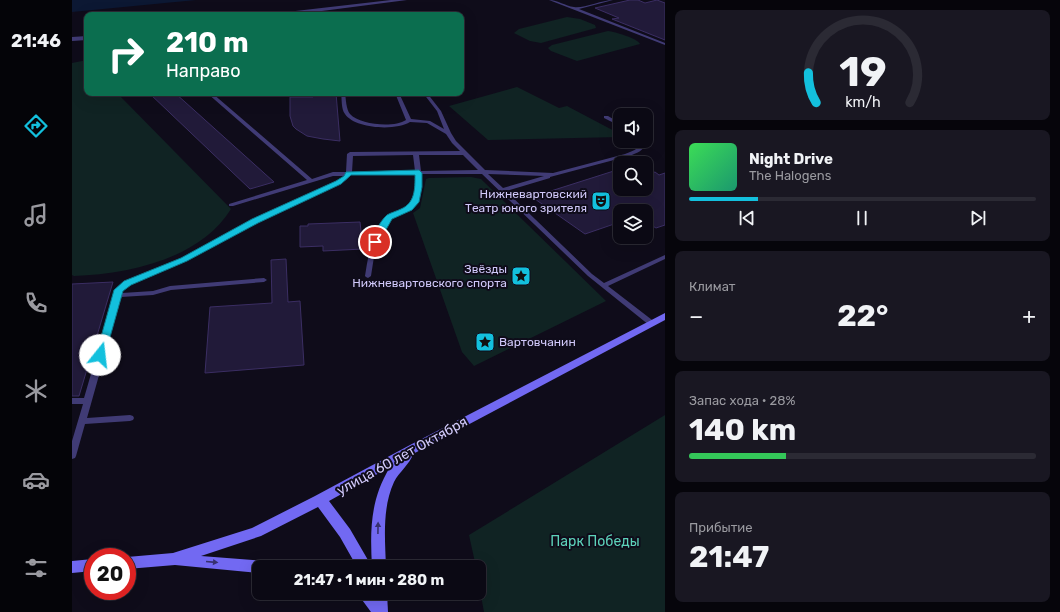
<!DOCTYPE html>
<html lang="ru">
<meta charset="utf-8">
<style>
:root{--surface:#0b0914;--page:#191722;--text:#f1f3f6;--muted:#9a9aa0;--line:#2b2a34;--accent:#13c0dd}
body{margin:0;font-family:Rubik,sans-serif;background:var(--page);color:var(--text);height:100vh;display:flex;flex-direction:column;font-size:15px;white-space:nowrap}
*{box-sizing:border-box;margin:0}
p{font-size:13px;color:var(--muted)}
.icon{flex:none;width:22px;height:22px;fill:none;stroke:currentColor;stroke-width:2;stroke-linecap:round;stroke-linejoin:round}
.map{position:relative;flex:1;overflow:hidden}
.sheet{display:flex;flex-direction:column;gap:10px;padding:10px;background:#06050b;width:395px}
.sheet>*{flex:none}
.top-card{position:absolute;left:12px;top:12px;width:380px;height:84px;border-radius:8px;box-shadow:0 4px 16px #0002,0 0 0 1px var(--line);background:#0b6e4f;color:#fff;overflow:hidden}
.buttons{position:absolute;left:541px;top:108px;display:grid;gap:8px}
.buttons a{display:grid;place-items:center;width:40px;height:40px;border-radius:8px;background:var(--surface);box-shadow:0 4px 16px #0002,0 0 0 1px var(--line);font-size:20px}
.speed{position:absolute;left:12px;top:548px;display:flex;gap:8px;font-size:20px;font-weight:700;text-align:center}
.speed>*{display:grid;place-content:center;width:52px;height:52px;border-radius:50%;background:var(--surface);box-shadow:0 4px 16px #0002,0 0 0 1px var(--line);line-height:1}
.speed .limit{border:6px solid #d22;background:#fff;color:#111}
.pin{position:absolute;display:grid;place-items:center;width:34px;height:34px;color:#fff;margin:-17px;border:2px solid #fff;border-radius:50%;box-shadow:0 1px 4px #0007}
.me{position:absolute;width:44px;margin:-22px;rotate:16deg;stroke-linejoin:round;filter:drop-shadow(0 0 3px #0008)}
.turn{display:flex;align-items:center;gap:14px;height:84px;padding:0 16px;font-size:18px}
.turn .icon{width:52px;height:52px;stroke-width:2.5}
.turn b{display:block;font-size:28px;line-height:34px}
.big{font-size:30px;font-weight:700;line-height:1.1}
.sheet .card{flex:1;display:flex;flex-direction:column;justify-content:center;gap:6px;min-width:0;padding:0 14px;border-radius:8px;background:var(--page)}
.sheet .dial{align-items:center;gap:0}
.dial svg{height:104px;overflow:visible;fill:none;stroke:var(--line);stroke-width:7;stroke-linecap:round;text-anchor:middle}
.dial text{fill:var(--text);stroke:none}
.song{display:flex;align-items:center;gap:12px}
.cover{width:48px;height:48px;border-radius:6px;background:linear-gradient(135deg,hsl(130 70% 55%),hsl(160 70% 35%))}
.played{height:4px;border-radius:2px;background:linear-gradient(90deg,var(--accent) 20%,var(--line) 20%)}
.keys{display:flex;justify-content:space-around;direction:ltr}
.heat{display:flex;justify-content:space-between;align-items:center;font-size:22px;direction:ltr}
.charge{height:6px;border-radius:3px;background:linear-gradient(90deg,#34c759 28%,var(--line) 0)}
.trip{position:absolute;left:180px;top:560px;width:234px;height:40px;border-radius:8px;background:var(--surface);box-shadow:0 4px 16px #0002,0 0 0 1px var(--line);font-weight:700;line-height:40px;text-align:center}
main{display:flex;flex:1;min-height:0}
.tab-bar{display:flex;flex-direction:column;width:72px;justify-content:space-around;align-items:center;background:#040408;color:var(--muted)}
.tab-bar .icon{width:28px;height:28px}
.tab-bar .selected{color:var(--accent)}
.tab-bar b{font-size:18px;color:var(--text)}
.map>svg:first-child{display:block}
</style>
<main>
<nav class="tab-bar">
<b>21:46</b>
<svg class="icon selected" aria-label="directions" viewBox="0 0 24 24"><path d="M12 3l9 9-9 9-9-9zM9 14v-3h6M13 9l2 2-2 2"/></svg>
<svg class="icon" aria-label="music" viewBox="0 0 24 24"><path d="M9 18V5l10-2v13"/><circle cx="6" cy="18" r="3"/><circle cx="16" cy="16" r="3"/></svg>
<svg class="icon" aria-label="phone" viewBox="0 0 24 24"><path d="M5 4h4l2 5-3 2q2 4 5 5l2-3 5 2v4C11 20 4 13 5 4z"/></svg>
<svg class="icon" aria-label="climate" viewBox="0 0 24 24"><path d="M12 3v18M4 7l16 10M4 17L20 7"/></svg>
<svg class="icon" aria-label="car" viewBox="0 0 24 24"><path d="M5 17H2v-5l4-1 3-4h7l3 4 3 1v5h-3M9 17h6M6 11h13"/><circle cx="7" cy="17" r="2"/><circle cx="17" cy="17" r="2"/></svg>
<svg class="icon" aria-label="filters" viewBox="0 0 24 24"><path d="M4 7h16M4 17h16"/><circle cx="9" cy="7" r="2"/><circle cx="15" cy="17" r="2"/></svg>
</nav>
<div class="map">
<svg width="593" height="612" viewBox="0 0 593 612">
<rect width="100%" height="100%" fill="#0f0c1a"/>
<g fill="#102323">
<path d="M495,17L508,19L523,25L524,28L469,43L458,41L442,33L447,29Z"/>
<path d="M536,31C543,32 565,38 568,44L505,61L479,51L476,48L480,45Z"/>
<path d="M15,60V93H45L159,209C128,259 57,274 2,276L0,275V63Z"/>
<path d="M445,87L487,108L495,106L548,134V137L416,140L377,106Z"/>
<path d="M399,177L409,179L412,182L534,301L402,366L390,352L341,213L348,208L354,179L357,178Z"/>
<path d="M593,415V612H412L407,585V567H404L397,535Z"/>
</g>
<path fill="#0c1833" d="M0,0H124L0,12Z"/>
<g fill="#211a39" stroke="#3b2e63">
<path d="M558,0H566L573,3L585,0L593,3V40L540,19L547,18L523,8Z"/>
<path d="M77,93H103L202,182L178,189Z"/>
<path d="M240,93H264L268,141L251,139L235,136L224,129L221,126L218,116V97H241Z"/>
<path d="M548,169V189H574V175L583,172L587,175L593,173V225L584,228L574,222V211H548V222L513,234L460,197Z"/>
<path d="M288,222L291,249L251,251V246L228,247V226H236V224Z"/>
<path d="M214,259L216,302L228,301L232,365L133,373L138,307L200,303L199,260Z"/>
<path d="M41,282L7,396H0V284Z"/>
</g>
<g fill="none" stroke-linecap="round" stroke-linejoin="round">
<g fill="#403b75" fill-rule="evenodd">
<path d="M477,0C486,0 493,6 502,7C510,9 530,0 541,0L507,9L593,43V45Z"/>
<path d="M135,93H140L240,179L261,172H274L275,154L278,152L388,151L380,143L374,134L355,123L338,122C324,131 283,129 273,114C269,109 270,99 269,93H273C274,99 274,109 278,114C288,125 322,128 334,120L323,93H327L339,119L358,121L372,129L365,111L351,93H355L369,111L379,133L384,141L413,170L481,173L553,154C560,151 566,150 569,143L568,141H574L575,143C571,151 565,153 557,156L478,177V178L434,191L520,274L532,283L593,255V259L536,286L584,323L583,325H577L516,276L410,174H349C350,189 350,206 334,212C328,214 322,215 317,220C304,234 302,258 299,276L296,278L294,277L293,276C296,257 299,236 311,220C315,215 321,213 327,210C344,204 344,191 344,175H278L274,180L185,222L114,260L57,284L50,291V293L81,291L98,286L192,278L195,280L192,282L99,290L81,295L49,297L15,418L58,415L61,416L62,418L61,420L58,421L13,424L4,456L3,458L0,459V441L11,404H0V398H12L42,295L45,289L53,282L110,258L181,220L270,178L272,176H261L161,206H157V204L235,180ZM341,155L343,171L280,172L281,156ZM347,155H391L406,170L349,171ZM416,174L472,176L431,188Z"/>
<path d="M224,93H228L227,96H225L223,95Z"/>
<path d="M532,116H536L548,123V126L532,118Z"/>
</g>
<g fill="#403b75" fill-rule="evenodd">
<path d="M319,0H335L219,15H203L206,13Z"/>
<path d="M15,36V40L0,41V37Z"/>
</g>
<g fill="#7269f2" fill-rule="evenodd">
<path d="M593,313V320L341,454C338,464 327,472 322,482C310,508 313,539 314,567H285L268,537L246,507L189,536L129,556L193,561L198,563L200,567H187V573L103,565L55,569V557L101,553L180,528L243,496L338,445ZM318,467C298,500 298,530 300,567L278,529L257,501Z"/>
<path d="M21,559V571L0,573V561Z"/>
<path d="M285,593H315L316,612H299Z"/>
</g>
</g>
<defs><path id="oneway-solid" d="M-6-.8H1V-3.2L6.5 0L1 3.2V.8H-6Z"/></defs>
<g fill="#373170">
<use href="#oneway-solid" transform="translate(306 528) rotate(-89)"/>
<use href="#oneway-solid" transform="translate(140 562) rotate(5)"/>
</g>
<path fill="#13c0dd" stroke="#0c7d90" d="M347,170L350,173V187L347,202L340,210L320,219L306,244L303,245L299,242C302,234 308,221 315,215C318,213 325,211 329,209C343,203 343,189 343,175H279L269,184L186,223L115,261L59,285L51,291L33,355L28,359L24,355L42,290L52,281L109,258L180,219L264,181L272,176L274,172Z"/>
<defs>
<g id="theatre-square" transform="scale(1)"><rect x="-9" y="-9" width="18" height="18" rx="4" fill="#13c0dd" stroke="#0f0c1a"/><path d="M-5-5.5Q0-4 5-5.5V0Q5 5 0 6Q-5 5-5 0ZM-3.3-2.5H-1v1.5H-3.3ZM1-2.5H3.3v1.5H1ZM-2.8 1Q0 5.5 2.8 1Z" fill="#111"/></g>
<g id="sight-square" transform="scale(1)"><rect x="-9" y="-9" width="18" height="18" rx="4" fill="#13c0dd" stroke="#0f0c1a"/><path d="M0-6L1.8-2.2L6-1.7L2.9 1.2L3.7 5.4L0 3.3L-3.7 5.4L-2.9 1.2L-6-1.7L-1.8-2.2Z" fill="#111"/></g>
</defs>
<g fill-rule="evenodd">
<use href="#theatre-square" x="529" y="201"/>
<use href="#sight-square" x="449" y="276"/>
<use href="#sight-square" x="413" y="342"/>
</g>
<g text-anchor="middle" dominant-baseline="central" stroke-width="4" stroke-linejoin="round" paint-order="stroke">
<g font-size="12" fill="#d1c9fa" stroke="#0f0c1a" text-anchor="end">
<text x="515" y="194">Нижневартовский<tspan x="515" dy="14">Театр юного зрителя</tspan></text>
<text x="435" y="269">Звёзды<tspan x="435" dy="14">Нижневартовского спорта</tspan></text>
<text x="427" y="342" text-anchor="start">Вартовчанин</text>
</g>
<g font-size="14" fill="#d1c9fa" stroke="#0f0c1a">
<text transform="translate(330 456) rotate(-29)">улица 60 лет Октября</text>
</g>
<g font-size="14" fill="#5dd2ba" stroke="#0f0c1a">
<text x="523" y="541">Парк Победы</text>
</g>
</g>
</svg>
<div class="buttons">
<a><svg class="icon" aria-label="sound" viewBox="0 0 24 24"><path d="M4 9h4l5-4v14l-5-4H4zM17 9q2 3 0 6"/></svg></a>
<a><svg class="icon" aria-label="search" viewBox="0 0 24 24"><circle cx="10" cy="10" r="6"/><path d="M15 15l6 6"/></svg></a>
<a><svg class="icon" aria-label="layers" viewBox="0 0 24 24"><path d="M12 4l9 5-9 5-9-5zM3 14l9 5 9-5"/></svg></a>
</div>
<div class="speed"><div class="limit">20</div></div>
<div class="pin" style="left:303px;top:242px;background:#d93025"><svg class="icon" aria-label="arrive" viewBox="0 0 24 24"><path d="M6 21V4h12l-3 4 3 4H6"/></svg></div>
<svg class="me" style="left:28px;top:355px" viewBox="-20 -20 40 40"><circle r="19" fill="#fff"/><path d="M0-13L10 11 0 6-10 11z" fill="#13c0dd"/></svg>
<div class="trip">21:47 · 1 мин · 280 m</div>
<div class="top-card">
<div class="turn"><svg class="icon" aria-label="right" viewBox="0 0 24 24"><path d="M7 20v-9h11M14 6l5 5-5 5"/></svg><div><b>210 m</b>Направо</div></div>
</div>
</div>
<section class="sheet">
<div class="card dial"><svg viewBox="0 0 100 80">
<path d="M14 69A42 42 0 1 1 86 69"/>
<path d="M14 69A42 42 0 0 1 8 46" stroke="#13c0dd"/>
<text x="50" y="56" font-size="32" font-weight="700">19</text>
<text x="50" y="72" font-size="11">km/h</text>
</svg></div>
<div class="card">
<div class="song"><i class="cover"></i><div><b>Night Drive</b><p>The Halogens</p></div></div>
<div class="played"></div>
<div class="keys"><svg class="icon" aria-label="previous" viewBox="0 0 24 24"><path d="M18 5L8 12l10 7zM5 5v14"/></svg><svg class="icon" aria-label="pause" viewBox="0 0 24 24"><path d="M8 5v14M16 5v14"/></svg><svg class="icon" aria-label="next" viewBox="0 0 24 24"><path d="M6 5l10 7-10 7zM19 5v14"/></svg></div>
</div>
<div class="card"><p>Климат</p>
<div class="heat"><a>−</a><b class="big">22°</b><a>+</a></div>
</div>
<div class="card"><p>Запас хода · 28%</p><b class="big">140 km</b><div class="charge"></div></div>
<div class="card"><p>Прибытие</p><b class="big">21:47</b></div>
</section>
</main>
